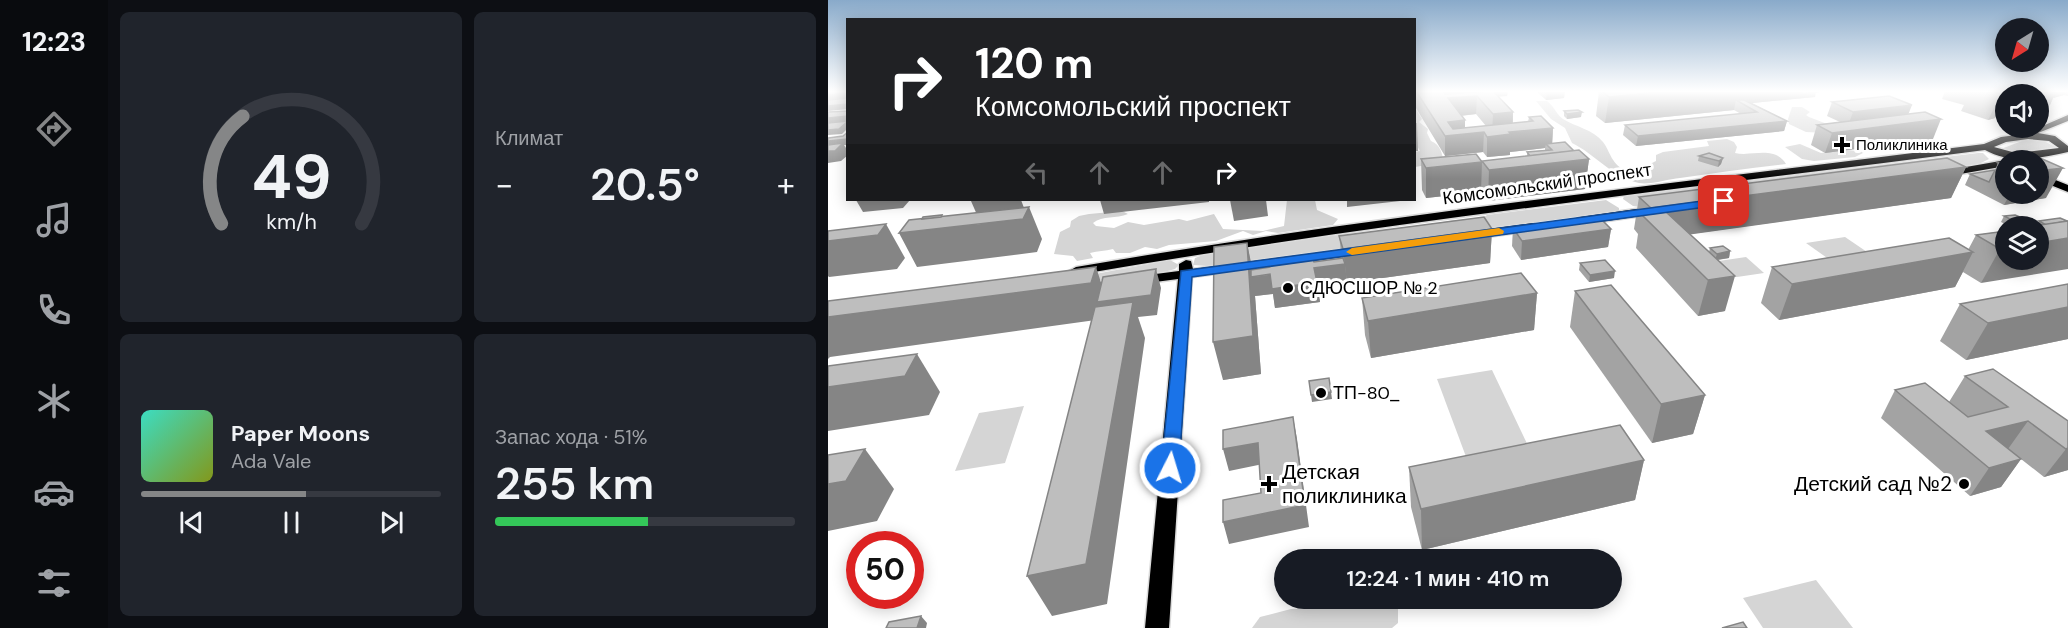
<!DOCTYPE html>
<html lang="ru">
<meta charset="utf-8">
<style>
:root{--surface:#171b24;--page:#20242c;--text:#f1f3f6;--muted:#9ea1a6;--line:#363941;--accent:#858687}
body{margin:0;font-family:"DM Sans",sans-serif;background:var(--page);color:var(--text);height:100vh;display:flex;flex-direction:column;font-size:22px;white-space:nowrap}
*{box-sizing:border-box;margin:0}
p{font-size:20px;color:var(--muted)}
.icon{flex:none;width:33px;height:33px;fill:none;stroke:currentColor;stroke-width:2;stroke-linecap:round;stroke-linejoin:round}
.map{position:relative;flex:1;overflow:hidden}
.panel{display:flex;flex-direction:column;gap:12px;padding:12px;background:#0d0f14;width:720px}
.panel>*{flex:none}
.banner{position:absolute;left:18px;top:18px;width:570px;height:183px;border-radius:0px;box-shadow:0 3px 15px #0003;background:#202124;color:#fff;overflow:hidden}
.needle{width:39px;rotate:217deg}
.tools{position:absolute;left:1167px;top:18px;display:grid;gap:12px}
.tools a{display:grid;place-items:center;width:54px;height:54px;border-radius:50%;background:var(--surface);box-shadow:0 3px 15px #0003;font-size:30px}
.speed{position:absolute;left:18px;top:531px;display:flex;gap:12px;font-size:30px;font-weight:700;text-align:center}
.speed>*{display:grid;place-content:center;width:78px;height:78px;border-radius:50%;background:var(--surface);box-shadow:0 3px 15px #0003;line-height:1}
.speed .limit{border:9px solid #d22;background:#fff;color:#111}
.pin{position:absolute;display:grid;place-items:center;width:51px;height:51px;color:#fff;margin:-26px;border-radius:12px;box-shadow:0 3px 9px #0006}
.me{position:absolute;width:66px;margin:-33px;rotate:5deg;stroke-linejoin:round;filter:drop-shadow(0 0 4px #0008)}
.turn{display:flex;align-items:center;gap:21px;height:126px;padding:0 30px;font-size:27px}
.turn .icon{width:78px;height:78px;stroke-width:2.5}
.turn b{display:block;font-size:42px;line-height:51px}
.lanes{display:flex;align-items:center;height:57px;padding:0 30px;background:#0003;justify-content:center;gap:30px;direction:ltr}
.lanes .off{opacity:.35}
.big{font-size:45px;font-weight:600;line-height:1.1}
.panel .tile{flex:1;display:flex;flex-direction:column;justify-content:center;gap:9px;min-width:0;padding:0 21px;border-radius:9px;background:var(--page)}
.panel .dial{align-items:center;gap:0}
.dial svg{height:156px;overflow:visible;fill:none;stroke:var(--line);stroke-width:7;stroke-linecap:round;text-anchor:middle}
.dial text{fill:var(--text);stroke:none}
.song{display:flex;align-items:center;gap:18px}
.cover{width:72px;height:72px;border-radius:9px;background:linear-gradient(135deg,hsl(170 70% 55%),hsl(70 70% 35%))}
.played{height:6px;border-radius:3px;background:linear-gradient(90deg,var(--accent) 55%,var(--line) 55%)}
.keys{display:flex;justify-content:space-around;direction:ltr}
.heat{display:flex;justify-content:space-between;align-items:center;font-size:33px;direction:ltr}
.charge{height:9px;border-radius:4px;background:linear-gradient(90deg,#34c759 51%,var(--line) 0)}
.panel .tiles{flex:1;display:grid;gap:12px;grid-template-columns:repeat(2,1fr)}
.trip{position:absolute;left:446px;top:549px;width:348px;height:60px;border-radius:30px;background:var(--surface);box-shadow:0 3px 15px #0003;font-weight:600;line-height:60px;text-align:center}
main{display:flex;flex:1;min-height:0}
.tab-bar{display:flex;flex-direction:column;width:108px;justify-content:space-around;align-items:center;background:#090b0e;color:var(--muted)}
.tab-bar .icon{width:42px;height:42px}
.tab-bar .active{color:var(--accent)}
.tab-bar b{font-size:27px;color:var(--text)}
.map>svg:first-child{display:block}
</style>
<main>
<nav class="tab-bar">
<b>12:23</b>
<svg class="icon active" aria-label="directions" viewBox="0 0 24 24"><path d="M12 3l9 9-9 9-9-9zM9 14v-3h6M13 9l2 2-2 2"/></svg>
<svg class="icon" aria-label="music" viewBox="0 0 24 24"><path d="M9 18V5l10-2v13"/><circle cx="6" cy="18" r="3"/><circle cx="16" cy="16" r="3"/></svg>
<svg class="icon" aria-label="phone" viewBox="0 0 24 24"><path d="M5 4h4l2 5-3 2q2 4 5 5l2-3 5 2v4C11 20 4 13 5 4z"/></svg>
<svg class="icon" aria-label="climate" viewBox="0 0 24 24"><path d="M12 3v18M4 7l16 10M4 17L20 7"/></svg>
<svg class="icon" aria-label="car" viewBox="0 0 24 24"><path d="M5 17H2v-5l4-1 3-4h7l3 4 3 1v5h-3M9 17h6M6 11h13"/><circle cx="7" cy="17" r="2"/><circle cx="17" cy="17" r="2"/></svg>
<svg class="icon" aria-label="filters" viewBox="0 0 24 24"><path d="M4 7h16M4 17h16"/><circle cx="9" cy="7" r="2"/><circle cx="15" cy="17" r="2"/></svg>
</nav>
<section class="panel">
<div class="tiles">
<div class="tile dial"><svg viewBox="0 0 100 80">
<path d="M14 69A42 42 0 1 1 86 69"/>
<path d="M14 69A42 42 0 0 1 25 14" stroke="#858687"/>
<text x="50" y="56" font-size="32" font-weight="700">49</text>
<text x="50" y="72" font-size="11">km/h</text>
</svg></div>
<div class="tile"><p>Климат</p>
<div class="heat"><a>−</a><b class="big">20.5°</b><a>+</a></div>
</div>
<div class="tile">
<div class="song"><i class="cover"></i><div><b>Paper Moons</b><p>Ada Vale</p></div></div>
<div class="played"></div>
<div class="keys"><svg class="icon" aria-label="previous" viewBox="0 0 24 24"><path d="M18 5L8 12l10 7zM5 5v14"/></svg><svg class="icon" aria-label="pause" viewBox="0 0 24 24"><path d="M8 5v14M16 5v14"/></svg><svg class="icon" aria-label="next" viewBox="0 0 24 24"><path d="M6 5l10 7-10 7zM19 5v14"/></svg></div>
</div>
<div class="tile"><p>Запас хода · 51%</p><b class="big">255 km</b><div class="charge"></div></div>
</div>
</section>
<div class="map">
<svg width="1240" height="628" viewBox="0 0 1240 628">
<rect width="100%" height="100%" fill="#fff"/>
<g fill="#d5d5d5">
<path d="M708,101H719C726,106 728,114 735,119C748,127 764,129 775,142C782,151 784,166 798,170C809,174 818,166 828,161V155L835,152L881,146L879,141L899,139L906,142L909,147L907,153C924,157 946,145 958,164C922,168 887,173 852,178C840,179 823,185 811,183C785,178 767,154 744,143L737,128L723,119Z"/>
<path d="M964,107H974L982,112L978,115L981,117L1007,127L999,133L978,132L961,124L960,119Z"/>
<path d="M587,108L594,119L591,122L600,129L599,133L603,141C613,145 614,154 616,162L587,167L586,152L592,151L587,142Z"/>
<path d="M1199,139L1214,140L1228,147L1188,154L1173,149Z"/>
<path d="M972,144L993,153L1020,150L1037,152L1027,157L986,161L974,159L957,147Z"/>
<path d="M1150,153H1155L1161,159L1149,165L818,208L805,206L795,199L796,196Z"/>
<path d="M459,200H487L489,210L510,219L505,225L450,233L438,231L425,235L415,231L388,241L341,245L329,249L317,247L302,253H288L285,249C277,251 270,251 262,253L265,258L249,261L245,256L226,254L232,232L242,227L243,221L251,216L261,214L294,211L300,214C288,219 275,215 265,223L268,226L286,228L300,222L316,225L351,219L359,221L386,214L395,229L435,231L456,226Z"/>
<path d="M778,200L791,208V211L667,228L660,227L653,219L659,215Z"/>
<path d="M626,220L640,222V232L379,266L365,265L367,258L386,251L510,235L616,231L614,222Z"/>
<path d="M1017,237L1042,254L1002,260L978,243Z"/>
<path d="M918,257L936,273L909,277L891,261Z"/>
<path d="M342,260L351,265L347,269L336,272L0,316V312L251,277Z"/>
<path d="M664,370L702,450L640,462L609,379Z"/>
<path d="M196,406L177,463L127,471L151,413Z"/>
<path d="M988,580L1025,628H935L915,598Z"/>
<path d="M570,603V623L564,628H424L432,617L463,609Z"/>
</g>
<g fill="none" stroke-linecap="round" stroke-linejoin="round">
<g stroke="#dbdbdb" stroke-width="3">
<g id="major">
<path d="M1240,115V121L1210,133L1227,136L1240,146V152C1212,158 1184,165 1157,150C854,189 549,223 248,275L241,271L248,267C549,215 853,183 1156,144L1173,137L1196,134ZM1200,139L1221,141L1231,148L1188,153L1166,147L1178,142Z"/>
<path d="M1178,160H1181H1178V166L1115,177L1110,174L1115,171Z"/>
<path d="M1210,173L1240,185V192L1210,180Z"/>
<path d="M829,206L835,210L833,213L752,225L746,221L752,217Z"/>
<path d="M705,223L711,227L709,230L645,239L639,235L645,231Z"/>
<path d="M532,247L537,248L539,251L537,254L364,277L341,628H317L350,279L312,284L305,280L312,276L351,271V264L358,260L363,261L365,269Z"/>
</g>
</g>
<use href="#major" fill="#000" fill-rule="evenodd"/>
</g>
<g fill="#a3a3a3" fill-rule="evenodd">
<path d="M587,91H680L679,96H670L685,112V123L700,122L701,117L725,128L724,143L746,151L761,159L757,189L660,201L653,192L598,198L594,190L593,159L654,162L699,156V152L717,150V148L682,152V155L659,157L655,152L617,156L588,108ZM648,114L658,126L637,128L633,116Z"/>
<path d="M708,91H737L736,98L718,100Z"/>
<path d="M771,91H986L987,97L924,103L959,121L956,131L808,146L795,135L797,125L913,114L906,110L777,123L768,116Z"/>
<path d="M1117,91H1240V96L1236,95L1225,98L1222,105L1210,108V94H1178L1176,113L1169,114L1167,118L1160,120L1133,111L1136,105L1114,99Z"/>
<path d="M1004,102L1081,114L1105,139L997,153L983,145L989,125L1012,122L999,116Z"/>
<path d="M736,111L753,117L739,119L736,116Z"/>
<path d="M871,156L895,158L893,164L890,167L870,161Z"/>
<path d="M1178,162V194H1210L1218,198L1176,205L1137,185L1142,174L1167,170L1170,163Z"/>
<path d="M1138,167L1123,198L862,234L881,252L882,248L902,251L901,258L890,260L897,311L870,316L808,248L810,234L806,229L811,197Z"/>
<path d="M1176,216L1192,217L1188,223L1179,225L1173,222Z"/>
<path d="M1232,218L1153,283L1135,272L1127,287L951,320L933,303L944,267L1140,250L1148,235L1208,226L1211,221Z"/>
<path d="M685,228L783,229L780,247L693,260L684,246Z"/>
<path d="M664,229L662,263L490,287L492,302L447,308L445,294L427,296L433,374L395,380L419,243L424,270L514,259L511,236Z"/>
<path d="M752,263L786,278L761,282L751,270Z"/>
<path d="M1240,284V339L1138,360L1112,341L1132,304Z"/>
<path d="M747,291L877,395L865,434L824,443L742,327Z"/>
<path d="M709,293L706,330L543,358L537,335L534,298Z"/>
<path d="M1137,376L1240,421V470L1216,477L1193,459L1173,487L1142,496L1053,418L1067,390L1121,402Z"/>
<path d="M816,460L807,500L594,550L583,507L581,467Z"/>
</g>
<g fill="#858585">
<path d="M614,91H680L679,96L651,98L649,96L648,114L620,117Z"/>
<path d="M719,91H737L736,98L718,100Z"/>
<path d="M840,91H975L988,92L987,97L924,103L908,100L906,110L777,123L781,97Z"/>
<path d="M1173,91H1187L1185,94H1178V110L1176,113L1169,114L1167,118L1160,120L1173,94Z"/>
<path d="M1209,91H1238L1236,95L1225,98L1222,105L1210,108V94H1207Z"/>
<path d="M20,93V98L0,100V95Z"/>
<path d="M20,104V109L0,111V106Z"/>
<path d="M1084,105L1078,120L1020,126L1025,112Z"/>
<path d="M685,112L684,132L725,128L724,148L718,144L717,148L682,152V155L659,157V137L664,134L665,114Z"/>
<path d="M754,112L753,117L739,119V114Z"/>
<path d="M20,116V128L14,134L0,135V118Z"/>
<path d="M1113,119L1105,139L997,153L1004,133Z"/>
<path d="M637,120V134L656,132L655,152L617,156V136L620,122Z"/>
<path d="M959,121L956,131L808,146L810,136Z"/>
<path d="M586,123H589L590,151H586Z"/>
<path d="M20,139V145H16L20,151V155L13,161L0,163V141Z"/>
<path d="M895,158L893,164L890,167L891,161Z"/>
<path d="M761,159L757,189L660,201L661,170Z"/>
<path d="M654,162L653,192L598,198V168Z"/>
<path d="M1138,167L1123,198L837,238L821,222L823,208Z"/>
<path d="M1235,168L1218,198L1176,205L1182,194H1210V171Z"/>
<path d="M28,200H82L75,208L35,212Z"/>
<path d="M155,200H193L198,213L201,207L214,239L209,252L89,267L71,233L114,215L119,227L153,224L143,201Z"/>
<path d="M272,200H381V202L276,214Z"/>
<path d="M402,200H438L440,216L406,221Z"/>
<path d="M519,200H572V201L519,207Z"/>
<path d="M1192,217L1188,223L1179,225L1182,219Z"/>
<path d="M58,224L77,258L69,269L1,277L0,276V241Z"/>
<path d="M664,229L662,263L519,283L515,249Z"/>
<path d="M783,229L780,247L693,260L694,241Z"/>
<path d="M1240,238V269L1153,283L1172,249L1178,248V260H1210V243Z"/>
<path d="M419,243L426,277L517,264L519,283L490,287L492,302L447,308L445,294L427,296L433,374L395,380L385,342Z"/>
<path d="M902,251L901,258L887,260L889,254Z"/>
<path d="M1145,252L1127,287L951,320L964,284Z"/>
<path d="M268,267L279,301L328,269L333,288L329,315L310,317L317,338L279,604L224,616L199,576L275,319L2,357L0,359V317Z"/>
<path d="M787,271L786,278L761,282L762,275Z"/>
<path d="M907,276L897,311L870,316L880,280Z"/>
<path d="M709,293L706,330L543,358L540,321Z"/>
<path d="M1240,307V339L1138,360L1160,323Z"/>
<path d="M89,354L112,392L101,415L0,431V387Z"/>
<path d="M503,392L504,399L484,402L483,395Z"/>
<path d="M877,395L865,434L824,443L833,404Z"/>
<path d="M465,417L469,439L481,527L401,544L395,522L477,505Z"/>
<path d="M1200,421L1180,449L1158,431Z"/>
<path d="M430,443L435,464L401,471L395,449Z"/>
<path d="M1240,448V470L1216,477L1238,449Z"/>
<path d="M37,449L66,489L49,521L0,531V484Z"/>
<path d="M1193,459L1173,487L1142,496L1161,468Z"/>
<path d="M816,460L807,500L594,550L593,509Z"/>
<path d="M93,616L99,623L98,628H89Z"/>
</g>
<g fill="#bebebe" stroke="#858585" stroke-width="1.5">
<path d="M0,91H20V93L0,95Z"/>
<path d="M588,91H615L617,94L665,91L685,112L665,114L649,96L620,98L637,120L620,122L625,129L705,121L701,117L713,116L725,128L681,132L683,134L659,137L656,132L617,136Z"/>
<path d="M773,91H840L781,97Z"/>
<path d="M975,91H986L988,92L974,94Z"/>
<path d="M1164,91H1176L1180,92L1173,94Z"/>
<path d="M1061,96L1084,105L1025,112L1004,102Z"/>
<path d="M20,98V104L0,106V100Z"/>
<path d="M908,100H916L959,121L810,136L797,125L929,112Z"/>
<path d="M750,110L754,112L739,114L736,111Z"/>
<path d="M20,111V116L0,118V112Z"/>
<path d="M1097,112L1113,119L1004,133L989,125Z"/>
<path d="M20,121L11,129L0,130V123Z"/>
<path d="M20,132V139L0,141V138L15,136Z"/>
<path d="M737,142L746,151L702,156L699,152L724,150L718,144Z"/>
<path d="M15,143L7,151H0V145Z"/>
<path d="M751,150L761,159L661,170L654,161Z"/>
<path d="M881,153L895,158L891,161L871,156Z"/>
<path d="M648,154L654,162L598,168L593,159Z"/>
<path d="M1119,158L1138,167L823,208L811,197Z"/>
<path d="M1212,158L1235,168L1210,171V160H1193Z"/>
<path d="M1178,162V167L1170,163Z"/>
<path d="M1167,170L1161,182L1142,174Z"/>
<path d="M201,207L195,219L71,233L81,220Z"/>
<path d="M838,212L907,276L880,280L814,215Z"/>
<path d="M114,215L113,217L94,219L95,217Z"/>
<path d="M1187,215L1192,217L1182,219L1176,216Z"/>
<path d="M656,217L664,229L515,249L511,236Z"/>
<path d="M771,217L783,229L694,241L685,228Z"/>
<path d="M1232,218L1239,221L1218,225L1211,221Z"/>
<path d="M1240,221V238L1210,243V226H1205Z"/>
<path d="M58,224L50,235L0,241V231Z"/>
<path d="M1178,231V248L1172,249L1148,235Z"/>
<path d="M1121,238L1145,252L964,284L944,267Z"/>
<path d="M419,243L425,336L385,342L386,247Z"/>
<path d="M895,246L902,251L889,254L882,248Z"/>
<path d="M515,258L517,264L486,268L489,282L444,289L442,274L423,277V270L442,267V265L485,259L486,262Z"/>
<path d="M777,260L787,271L762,275L752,263Z"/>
<path d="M268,267L263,283L0,317V301Z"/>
<path d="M328,269L323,295L269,302L275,277Z"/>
<path d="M693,273L709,293L540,321L534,298Z"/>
<path d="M1240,284V307L1160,323L1132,304Z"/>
<path d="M783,285L877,395L833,404L747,291Z"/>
<path d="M305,302L258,564L199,576L267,307Z"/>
<path d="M89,354L77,376L0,387V366Z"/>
<path d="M1165,369L1240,421V448L1238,449L1200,421L1158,431L1193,459L1161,468L1067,390L1097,383L1140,417L1180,407L1137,376Z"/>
<path d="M501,378L503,392L483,395L481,381Z"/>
<path d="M465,417L477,505L395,522V500L433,493L430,443L395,449V430Z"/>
<path d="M792,425L816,460L593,509L581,467Z"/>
<path d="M37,449L18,481L0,484V455Z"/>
<path d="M93,616L89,628H58L61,622Z"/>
<path d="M915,622L919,628H894Z"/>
</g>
<linearGradient id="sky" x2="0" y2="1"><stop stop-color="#89aaca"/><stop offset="0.51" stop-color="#fff"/><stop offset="1" stop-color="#fff" stop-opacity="0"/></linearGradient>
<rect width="1240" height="179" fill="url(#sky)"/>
<path fill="#1a73e8" stroke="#114b97" stroke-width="1.5" d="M896,198L901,201L900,204L364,277L351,468L348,473L342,475L336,473L333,468L353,271Z"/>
<path fill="#f59e0b" d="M671,228L676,231L675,234L524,255L518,252L524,248Z"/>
<g fill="#000" stroke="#fff" stroke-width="2">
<path d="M1011 136h6v6h6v6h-6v6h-6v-6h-6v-6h6z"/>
<circle cx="460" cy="288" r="6"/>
<circle cx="493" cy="393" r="6"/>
<path d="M438 475h6v6h6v6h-6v6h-6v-6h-6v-6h6z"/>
<circle cx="1136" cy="484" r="6"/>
</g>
<g text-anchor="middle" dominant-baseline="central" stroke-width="6" stroke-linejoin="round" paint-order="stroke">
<g font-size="15" fill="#000" stroke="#fff" text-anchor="start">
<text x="1028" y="145">Поликлиника</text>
</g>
<g font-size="18" fill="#000" stroke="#fff">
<text transform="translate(719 184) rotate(-8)">Комсомольский проспект</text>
</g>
<g font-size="18" fill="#000" stroke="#fff" text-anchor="start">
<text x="472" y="288">СДЮСШОР № 2</text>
<text x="505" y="393">ТП-80_</text>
</g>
<g font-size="21" fill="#000" stroke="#fff" text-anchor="start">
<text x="454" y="472">Детская<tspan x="454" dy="24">поликлиника</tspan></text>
<text x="1124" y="484" text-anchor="end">Детский сад №2</text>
</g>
</g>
</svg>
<div class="tools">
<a><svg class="needle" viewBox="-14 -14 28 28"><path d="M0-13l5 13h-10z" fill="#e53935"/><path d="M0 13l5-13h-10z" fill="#9ea1a6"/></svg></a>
<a><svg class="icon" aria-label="sound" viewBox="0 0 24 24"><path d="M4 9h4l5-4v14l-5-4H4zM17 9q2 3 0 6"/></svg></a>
<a><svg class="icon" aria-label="search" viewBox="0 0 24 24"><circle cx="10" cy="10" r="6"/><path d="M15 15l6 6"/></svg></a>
<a><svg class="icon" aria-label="layers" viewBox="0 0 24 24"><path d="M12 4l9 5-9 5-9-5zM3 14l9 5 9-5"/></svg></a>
</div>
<div class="speed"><div class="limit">50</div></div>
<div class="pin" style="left:896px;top:201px;background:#d93025"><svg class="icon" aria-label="arrive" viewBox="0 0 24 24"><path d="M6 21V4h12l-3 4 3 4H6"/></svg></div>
<svg class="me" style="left:342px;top:468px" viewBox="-20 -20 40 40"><circle r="17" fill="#1a73e8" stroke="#fff" stroke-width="3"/><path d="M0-11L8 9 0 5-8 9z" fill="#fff"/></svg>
<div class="trip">12:24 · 1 мин · 410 m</div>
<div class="banner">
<div class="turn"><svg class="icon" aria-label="right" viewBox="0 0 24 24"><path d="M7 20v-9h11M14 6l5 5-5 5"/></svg><div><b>120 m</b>Комсомольский проспект</div></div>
<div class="lanes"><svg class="icon off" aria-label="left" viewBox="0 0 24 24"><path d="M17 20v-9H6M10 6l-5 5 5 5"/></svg><svg class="icon off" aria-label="ahead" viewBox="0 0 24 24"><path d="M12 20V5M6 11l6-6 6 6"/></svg><svg class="icon off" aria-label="ahead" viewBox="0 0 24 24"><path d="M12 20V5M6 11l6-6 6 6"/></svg><svg class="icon" aria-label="right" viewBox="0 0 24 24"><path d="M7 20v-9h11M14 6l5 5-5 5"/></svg></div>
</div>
</div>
</main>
